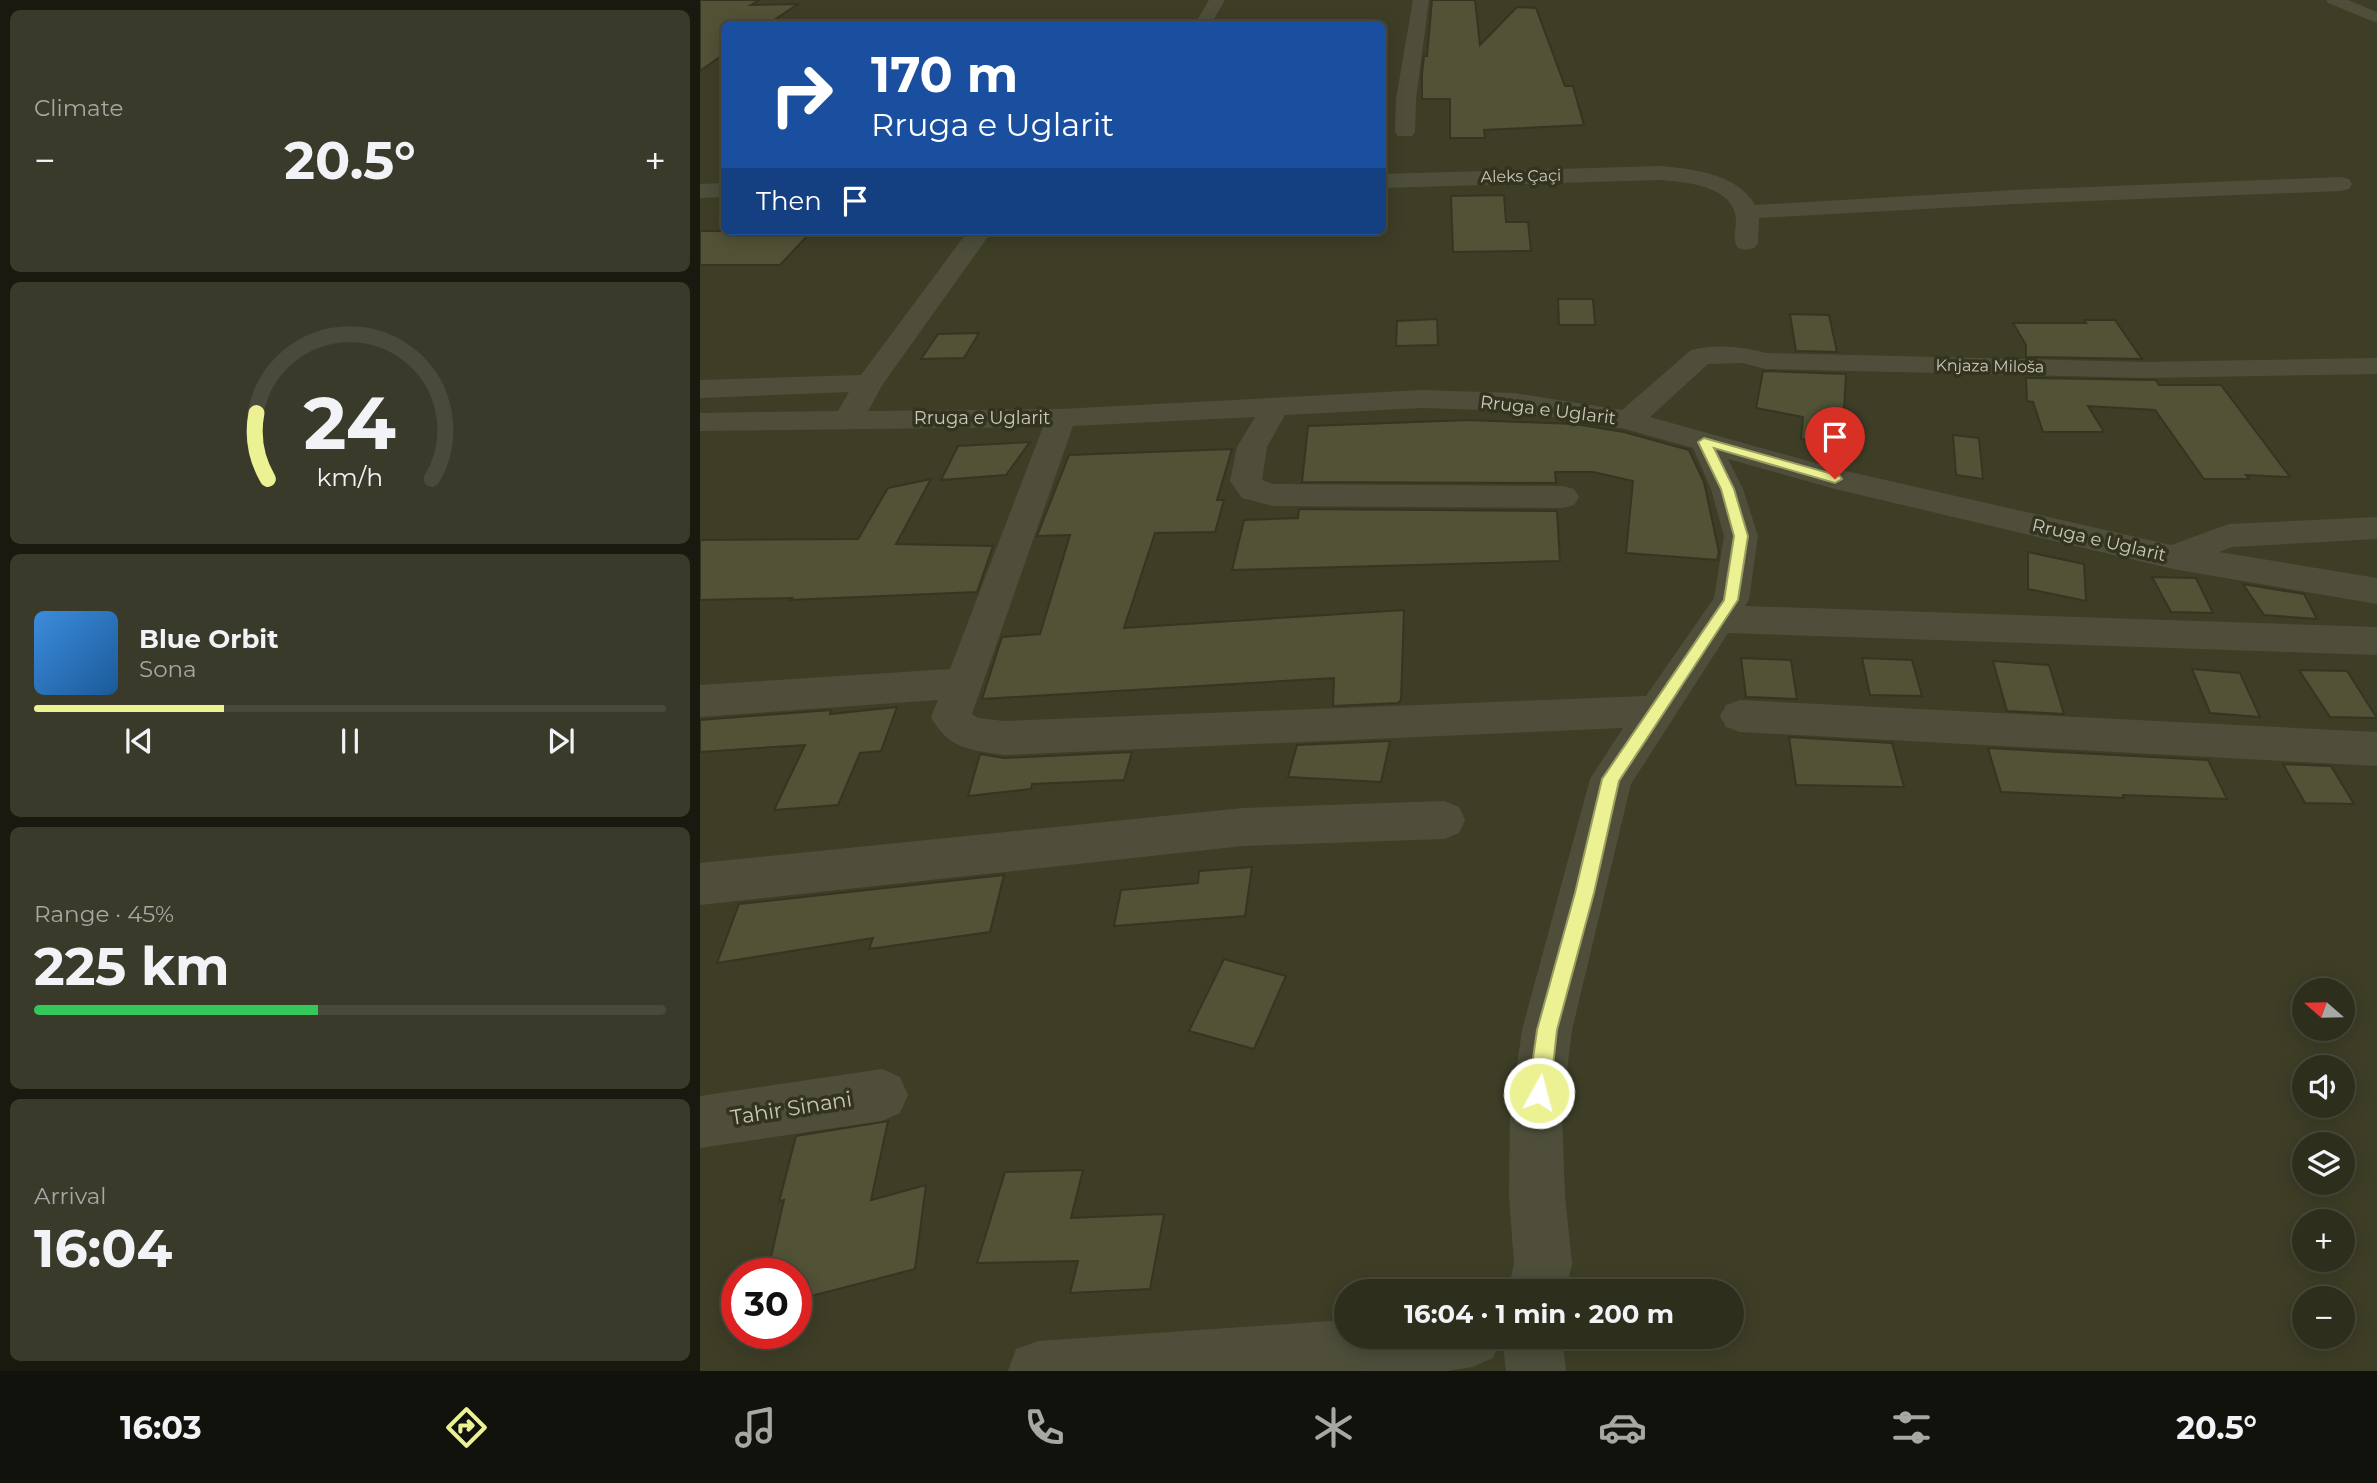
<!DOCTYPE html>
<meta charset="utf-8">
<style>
:root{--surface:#2e2e1d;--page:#3a3a2a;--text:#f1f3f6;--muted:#a7a8a4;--line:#494a3b;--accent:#ecf194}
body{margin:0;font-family:Montserrat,sans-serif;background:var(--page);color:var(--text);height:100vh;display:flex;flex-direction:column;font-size:26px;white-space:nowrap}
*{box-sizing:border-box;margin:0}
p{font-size:23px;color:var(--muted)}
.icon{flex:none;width:38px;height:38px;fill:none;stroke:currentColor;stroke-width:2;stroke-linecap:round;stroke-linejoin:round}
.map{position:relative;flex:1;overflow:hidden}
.sheet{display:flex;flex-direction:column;gap:10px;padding:10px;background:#191910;width:700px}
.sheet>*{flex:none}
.banner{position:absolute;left:21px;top:21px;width:665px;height:214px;border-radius:10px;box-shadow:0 4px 18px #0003,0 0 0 2px var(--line);background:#1a4fa0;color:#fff;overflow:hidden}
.needle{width:46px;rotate:290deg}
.tools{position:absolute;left:1592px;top:978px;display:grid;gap:14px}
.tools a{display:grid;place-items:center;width:63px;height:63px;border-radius:50%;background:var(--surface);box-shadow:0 4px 18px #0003,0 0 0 2px var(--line);font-size:35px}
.speed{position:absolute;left:21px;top:1258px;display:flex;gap:14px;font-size:35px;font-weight:700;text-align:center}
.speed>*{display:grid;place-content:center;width:91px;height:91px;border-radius:50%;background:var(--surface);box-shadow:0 4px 18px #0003,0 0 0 2px var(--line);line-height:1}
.speed .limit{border:10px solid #d22;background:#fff;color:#111}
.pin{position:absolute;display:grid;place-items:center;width:60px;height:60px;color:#fff;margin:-72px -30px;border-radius:50% 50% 50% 0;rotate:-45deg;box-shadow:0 0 7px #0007}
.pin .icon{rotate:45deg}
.me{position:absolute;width:77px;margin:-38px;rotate:7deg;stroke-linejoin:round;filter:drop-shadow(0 0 5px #0008)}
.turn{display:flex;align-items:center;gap:24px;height:147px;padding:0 35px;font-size:32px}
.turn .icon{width:91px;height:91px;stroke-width:2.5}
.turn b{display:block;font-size:49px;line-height:60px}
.then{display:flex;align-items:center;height:66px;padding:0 35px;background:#0003;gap:14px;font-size:26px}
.big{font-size:52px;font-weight:700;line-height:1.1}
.sheet .tile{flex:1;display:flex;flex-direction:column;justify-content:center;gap:10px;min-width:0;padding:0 24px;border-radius:10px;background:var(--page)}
.sheet .dial{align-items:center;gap:0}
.dial svg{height:182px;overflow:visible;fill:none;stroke:var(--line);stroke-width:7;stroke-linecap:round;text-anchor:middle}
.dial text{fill:var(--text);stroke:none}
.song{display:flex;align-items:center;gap:21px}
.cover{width:84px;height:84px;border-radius:10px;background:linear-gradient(135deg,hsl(210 70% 55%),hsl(210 70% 35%))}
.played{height:7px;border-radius:4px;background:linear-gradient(90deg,var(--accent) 30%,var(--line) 30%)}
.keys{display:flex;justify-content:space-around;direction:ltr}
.heat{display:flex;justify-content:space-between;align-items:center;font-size:38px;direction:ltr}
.charge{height:10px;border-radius:5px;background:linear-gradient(90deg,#34c759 45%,var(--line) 0)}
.trip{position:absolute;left:634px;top:1279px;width:410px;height:70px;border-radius:35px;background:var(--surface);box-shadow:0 4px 18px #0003,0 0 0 2px var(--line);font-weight:700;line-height:70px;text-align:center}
.tab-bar{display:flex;height:112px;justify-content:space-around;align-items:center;background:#12120c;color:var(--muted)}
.tab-bar .icon{width:49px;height:49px}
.tab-bar .on{color:var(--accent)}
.tab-bar b{font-size:32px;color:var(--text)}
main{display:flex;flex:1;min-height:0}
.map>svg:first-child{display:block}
</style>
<main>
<section class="sheet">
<div class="tile"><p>Climate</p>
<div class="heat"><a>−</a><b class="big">20.5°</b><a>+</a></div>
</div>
<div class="tile dial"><svg viewBox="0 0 100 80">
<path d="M14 69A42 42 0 1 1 86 69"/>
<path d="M14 69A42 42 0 0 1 9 40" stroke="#ecf194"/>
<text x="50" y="56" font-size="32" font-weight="700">24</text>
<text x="50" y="72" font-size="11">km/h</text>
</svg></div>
<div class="tile">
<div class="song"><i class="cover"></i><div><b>Blue Orbit</b><p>Sona</p></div></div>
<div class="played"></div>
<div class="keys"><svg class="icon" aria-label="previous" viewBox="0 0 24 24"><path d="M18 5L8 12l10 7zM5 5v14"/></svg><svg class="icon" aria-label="pause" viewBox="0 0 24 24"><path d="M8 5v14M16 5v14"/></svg><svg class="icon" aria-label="next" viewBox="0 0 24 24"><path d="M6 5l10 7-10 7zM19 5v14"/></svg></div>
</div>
<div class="tile"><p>Range · 45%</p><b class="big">225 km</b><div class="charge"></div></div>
<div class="tile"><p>Arrival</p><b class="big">16:04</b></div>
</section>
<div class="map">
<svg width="1677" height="1371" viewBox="0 0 1677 1371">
<rect width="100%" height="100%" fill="#3e3e27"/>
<g fill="#515236" stroke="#353522" stroke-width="2">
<path d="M0,0H59L51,5L98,4L68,24H24V54L0,71Z"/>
<path d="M732,0H775L780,45L817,7L836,8L865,86H873L884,125L784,130L785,138H750V99H722V74L724,56H727Z"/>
<path d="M804,195L806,222H828L831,251L753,252L751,196Z"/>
<path d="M0,231H112L80,265H0Z"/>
<path d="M858,299H893L895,325H859Z"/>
<path d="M1090,314L1129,315L1137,352L1096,351Z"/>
<path d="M737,319L738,345L696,346L697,321Z"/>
<path d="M1384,320H1415L1442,359L1326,357V345L1313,323H1386Z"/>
<path d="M279,333L264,358L221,359L238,334Z"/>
<path d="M1063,371L1146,374L1142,445L1101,439L1103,417L1056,408Z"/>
<path d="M1326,378L1456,380L1459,385H1521L1590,477L1546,475L1549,479H1504L1455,410L1388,406L1404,432H1343L1333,402L1327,401Z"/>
<path d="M769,420L875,424L924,432L989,450L1004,482L1019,552L1017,560L926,553L933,481L893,472H855L856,483L602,482L608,426Z"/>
<path d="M1253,435L1279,438L1283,479L1256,475Z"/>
<path d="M330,442L306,475L241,480L258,446Z"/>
<path d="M532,449L517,500H524L515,532L455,533L424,628L704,610L701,700L698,703L633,706L634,678L282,699L302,637L340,634L370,535L337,536L369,455Z"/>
<path d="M231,479L196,544L293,546L277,592L90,600L92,598L0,600V540L158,539L188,488Z"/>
<path d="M599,509L857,511L860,561L532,570L544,520L598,518Z"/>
<path d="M1328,552L1384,564L1386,601L1328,589Z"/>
<path d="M1452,577L1496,578L1513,613L1471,612Z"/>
<path d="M1543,584L1604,594L1617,619L1564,615Z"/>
<path d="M1041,658L1091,660L1097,699L1046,697Z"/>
<path d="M1162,658L1212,660L1222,696L1170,695Z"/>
<path d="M1293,661L1349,665L1364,714L1307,711Z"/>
<path d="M1492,669L1540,673L1560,717L1510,713Z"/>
<path d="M1599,670L1647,671L1677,718L1630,717Z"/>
<path d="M197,707L181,751L160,753L138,805L74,810L105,745L0,752V720L131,710L130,714Z"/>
<path d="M1089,737L1192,743L1204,787L1096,785Z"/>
<path d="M690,741L681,782L588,777L597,745Z"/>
<path d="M1288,748L1508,760L1527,799L1423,795L1424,798L1301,792Z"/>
<path d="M432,752L424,780L332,784L331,789L268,796L280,754L304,758Z"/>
<path d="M1583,764L1631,766L1654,804L1605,803Z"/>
<path d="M552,867L545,916L414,926L421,890L498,883L499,871Z"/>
<path d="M304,875L290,932L169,949L173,938L17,963L39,904Z"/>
<path d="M524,959L586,976L554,1049L489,1031Z"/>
<path d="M188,1121L171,1200L226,1185L215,1269L96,1300V1274H67L84,1200L79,1202L96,1136Z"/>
<path d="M383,1170L371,1218L464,1214L450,1289L370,1293L378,1261L277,1263L305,1172Z"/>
</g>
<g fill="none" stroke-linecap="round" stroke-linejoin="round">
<g fill="#4e4e3b" fill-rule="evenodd">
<path d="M509,0H525L511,24H495Z"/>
<path d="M713,0H729L716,99L715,132L712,136H698L695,132L696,99Z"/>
<path d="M1626,0H1648L1677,12V23L1628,3Z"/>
<path d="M960,166C992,169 1037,173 1055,205L1315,190L1641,177L1649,179L1652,184L1649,189L1641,191L1315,204L1059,218L1058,243L1054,248L1046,250L1038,248C1032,240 1036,231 1036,221C1036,186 986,182 960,180L682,188V174Z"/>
<path d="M24,183V197L0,198V184Z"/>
<path d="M268,231H292L183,384L168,411L361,409L722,390L814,393L922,410L991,350C1016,344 1042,346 1066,353L1445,362L1677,358V374L1445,378L1066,369L1042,363L1008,364L950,417L1137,469L1471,545L1529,524L1677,517V539L1532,547L1519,552L1677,578V604L1473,569L1135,489L1028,459L1043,489L1058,536L1049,600L1045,606L1677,627V655L1028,633L931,784L872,1030L862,1114L865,1196L872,1263L866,1292H808L814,1263L809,1196L810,1114L822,1030L890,779L923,728L304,755C271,750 248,749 231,717L238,700L0,717V685L250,669L343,427L0,431V413L138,411L149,392L0,398V380L161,375ZM722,408L814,411L925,429L993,448L1011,489L1024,536L1014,598L946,696L304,721L278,718L272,714L373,426L555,417L537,447L530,481L542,498L573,506L863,508L874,505L879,497L874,489L863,486L573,484L562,480L567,447L585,415Z"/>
<path d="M1040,700L1677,732V766L1040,732L1026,727L1020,716L1026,705Z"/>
<path d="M744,801L759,807L765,820L759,833L744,839L543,846L0,905V863L543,808Z"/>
<path d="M182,1069L200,1077L208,1095L200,1113L182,1121L0,1148V1096Z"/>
<path d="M646,1320V1337H802L793,1358L772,1367L748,1371H308L316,1349L338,1341Z"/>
<path d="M802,1337H862L866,1371H806Z"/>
</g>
</g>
<path fill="#ecf194" stroke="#999d60" stroke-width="2" d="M1004,438L1140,476L1142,479L1135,483L1014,448L1034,489L1048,536L1038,600L919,781L894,893L857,1030L850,1093L847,1100L839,1103L831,1100L828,1093L837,1030L875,893L902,779L1024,600L1034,536L1021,489L998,442Z"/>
<g text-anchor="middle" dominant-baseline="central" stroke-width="7" stroke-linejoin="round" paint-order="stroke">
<g font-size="16" fill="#c8c9b7" stroke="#333320">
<text transform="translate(821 176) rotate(-1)">Aleks Çaçi</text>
<text transform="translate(1290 366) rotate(1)">Knjaza Miloša</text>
</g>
<g font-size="18" fill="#c8c9b7" stroke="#333320">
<text transform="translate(848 410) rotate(7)">Rruga e Uglarit</text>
<text x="282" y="418">Rruga e Uglarit</text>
<text transform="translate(1399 540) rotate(13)">Rruga e Uglarit</text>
</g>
<g font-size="21" fill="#c8c9b7" stroke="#333320">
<text transform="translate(91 1108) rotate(-9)">Tahir Sinani</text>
</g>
</g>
</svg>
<div class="tools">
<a><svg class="needle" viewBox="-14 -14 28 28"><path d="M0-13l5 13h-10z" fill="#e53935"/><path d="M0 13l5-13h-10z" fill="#a7a8a4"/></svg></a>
<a><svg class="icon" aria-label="sound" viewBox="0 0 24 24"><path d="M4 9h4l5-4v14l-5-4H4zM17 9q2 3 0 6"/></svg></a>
<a><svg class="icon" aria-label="layers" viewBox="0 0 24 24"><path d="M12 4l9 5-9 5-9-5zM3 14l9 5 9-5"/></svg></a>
<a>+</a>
<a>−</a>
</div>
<div class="speed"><div class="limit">30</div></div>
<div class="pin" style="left:1135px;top:479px;background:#d93025"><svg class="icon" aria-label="arrive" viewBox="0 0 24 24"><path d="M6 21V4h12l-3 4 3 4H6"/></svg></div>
<svg class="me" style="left:839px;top:1093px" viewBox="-20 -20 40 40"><circle r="17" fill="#ecf194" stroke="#fff" stroke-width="3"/><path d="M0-11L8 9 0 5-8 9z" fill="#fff"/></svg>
<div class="trip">16:04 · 1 min · 200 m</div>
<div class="banner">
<div class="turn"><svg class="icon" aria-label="right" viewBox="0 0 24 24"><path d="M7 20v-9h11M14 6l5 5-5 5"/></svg><div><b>170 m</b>Rruga e Uglarit</div></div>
<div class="then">Then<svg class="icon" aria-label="arrive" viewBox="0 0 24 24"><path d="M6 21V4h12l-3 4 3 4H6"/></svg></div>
</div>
</div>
</main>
<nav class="tab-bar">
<b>16:03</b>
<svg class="icon on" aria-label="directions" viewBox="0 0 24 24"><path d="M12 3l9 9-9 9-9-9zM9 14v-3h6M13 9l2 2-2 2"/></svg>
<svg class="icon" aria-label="music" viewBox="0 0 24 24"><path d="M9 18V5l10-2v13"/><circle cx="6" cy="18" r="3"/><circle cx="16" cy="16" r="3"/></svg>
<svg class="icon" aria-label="phone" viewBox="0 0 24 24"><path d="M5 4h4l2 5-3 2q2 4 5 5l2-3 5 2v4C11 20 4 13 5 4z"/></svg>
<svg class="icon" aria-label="climate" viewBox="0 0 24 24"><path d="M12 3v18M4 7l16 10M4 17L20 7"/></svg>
<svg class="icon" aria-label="car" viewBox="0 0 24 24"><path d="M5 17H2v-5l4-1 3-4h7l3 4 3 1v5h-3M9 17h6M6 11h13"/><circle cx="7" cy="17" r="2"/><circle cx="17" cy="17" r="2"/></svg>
<svg class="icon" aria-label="filters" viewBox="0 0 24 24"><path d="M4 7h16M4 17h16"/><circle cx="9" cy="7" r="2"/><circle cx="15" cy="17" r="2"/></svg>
<b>20.5°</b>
</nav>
